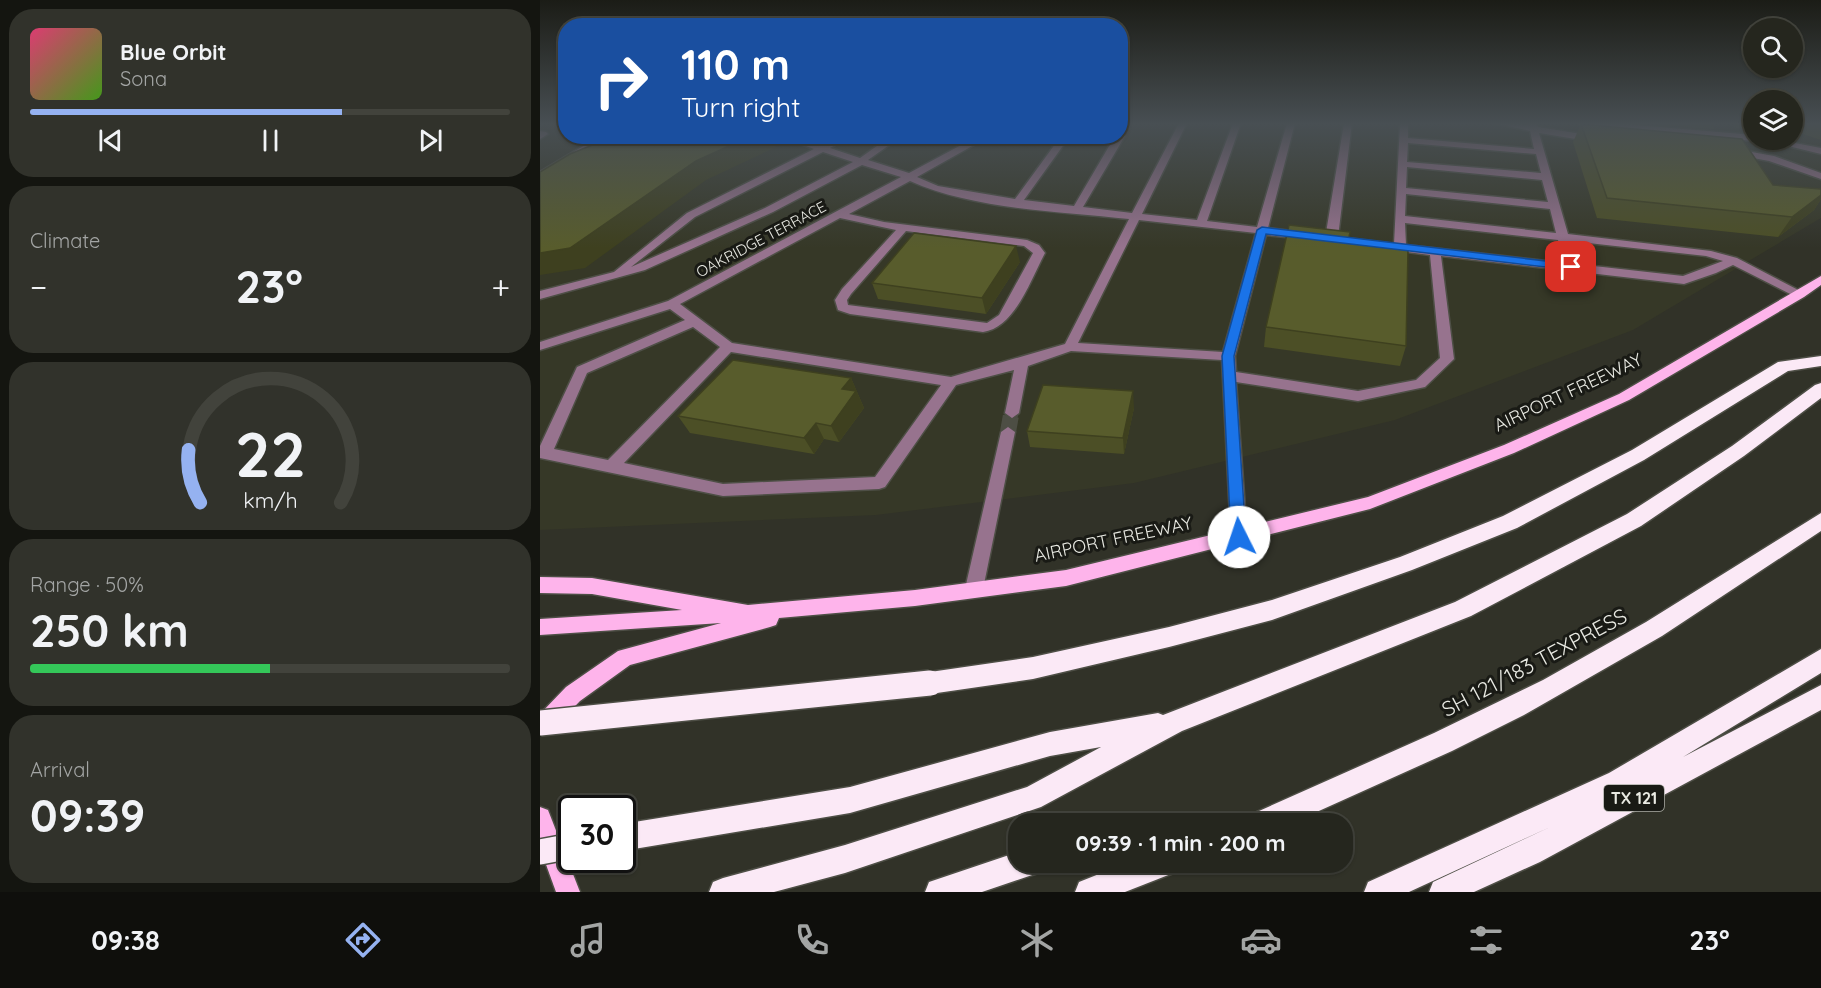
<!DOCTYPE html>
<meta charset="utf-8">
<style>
:root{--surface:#25261e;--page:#31322b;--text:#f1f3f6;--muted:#a3a5a4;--line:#42433c;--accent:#95b2f1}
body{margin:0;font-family:Quicksand,sans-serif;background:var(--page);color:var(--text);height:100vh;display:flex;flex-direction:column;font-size:22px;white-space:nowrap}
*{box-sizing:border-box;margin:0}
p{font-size:20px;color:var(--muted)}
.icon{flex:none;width:33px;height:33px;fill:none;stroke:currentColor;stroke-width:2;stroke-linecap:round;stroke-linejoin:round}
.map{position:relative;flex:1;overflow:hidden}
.sheet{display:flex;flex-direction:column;gap:9px;padding:9px;background:#141510;width:540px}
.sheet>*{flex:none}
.guide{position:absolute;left:18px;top:18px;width:570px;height:126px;border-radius:24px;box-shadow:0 2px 4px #0004,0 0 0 2px var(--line);background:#1a4fa0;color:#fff;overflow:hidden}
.tools{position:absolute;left:1203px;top:18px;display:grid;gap:12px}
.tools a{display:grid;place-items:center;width:60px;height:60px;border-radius:50%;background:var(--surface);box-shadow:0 2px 4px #0004,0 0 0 2px var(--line);font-size:30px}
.speed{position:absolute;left:18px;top:795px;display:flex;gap:12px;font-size:30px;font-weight:700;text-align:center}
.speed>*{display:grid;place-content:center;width:78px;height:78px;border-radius:50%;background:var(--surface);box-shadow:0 2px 4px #0004,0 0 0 2px var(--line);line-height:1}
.speed .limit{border:3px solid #111;border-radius:9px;background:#fff;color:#111}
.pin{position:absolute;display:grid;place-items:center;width:51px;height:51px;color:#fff;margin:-26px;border-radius:12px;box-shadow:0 3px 9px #0006}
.me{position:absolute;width:66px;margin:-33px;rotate:356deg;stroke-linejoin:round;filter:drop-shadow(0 0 4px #0008)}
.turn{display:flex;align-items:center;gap:21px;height:126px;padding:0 24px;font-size:27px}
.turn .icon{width:78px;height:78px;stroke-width:2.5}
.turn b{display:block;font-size:42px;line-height:51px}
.big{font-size:45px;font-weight:800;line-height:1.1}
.sheet .tile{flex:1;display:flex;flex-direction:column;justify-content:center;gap:9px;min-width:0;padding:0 21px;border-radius:24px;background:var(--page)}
.sheet .dial{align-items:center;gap:0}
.dial svg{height:156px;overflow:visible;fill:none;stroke:var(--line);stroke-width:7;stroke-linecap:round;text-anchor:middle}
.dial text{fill:var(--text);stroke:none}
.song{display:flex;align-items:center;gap:18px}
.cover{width:72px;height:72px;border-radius:9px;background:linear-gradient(135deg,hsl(340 70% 55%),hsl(100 70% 35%))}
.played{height:6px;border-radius:3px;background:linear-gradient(90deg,var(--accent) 65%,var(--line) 65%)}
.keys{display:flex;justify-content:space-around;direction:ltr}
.heat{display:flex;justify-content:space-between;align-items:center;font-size:33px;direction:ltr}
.charge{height:9px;border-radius:4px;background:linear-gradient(90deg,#34c759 50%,var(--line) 0)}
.trip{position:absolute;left:468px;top:813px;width:345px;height:60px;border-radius:24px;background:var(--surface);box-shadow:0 2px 4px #0004,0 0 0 2px var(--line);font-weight:800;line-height:60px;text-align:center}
.tabs{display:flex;height:96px;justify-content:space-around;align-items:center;background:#0f0f0c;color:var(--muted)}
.tabs .icon{width:42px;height:42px}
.tabs .on{color:var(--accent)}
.tabs b{font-size:27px;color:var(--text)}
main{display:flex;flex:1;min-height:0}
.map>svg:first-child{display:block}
</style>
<main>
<section class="sheet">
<div class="tile">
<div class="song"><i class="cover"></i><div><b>Blue Orbit</b><p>Sona</p></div></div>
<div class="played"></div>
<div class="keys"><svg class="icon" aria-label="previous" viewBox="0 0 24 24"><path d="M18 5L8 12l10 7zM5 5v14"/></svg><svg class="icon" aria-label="pause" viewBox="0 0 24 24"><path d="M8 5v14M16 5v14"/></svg><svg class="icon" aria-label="next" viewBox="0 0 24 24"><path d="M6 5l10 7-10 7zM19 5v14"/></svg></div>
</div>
<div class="tile"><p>Climate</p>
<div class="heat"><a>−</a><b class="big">23°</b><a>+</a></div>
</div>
<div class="tile dial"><svg viewBox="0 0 100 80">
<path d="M14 69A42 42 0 1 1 86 69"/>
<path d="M14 69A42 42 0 0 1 8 42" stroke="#95b2f1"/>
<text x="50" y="56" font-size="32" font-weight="700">22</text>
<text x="50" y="72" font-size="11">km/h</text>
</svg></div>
<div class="tile"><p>Range · 50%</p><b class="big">250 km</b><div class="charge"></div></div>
<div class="tile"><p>Arrival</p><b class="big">09:39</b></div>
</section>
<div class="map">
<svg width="1281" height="892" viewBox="0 0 1281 892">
<rect width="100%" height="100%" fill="#313228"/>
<path fill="#363827" d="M0,123H25L26,136H580L581,123H1213L1214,140H1252L1253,123H1281V218L1093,330L855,420L594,483L336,515L0,530Z"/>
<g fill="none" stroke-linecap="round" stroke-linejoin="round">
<path stroke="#4d4e44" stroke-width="13" stroke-dasharray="13 7" stroke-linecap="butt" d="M471,417L472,413"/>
<path stroke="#4d4e44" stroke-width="16" stroke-dasharray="16 8" stroke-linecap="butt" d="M468,432L471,415"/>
<g stroke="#4e4f46" stroke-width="3">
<g id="minor">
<path d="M639,123H647L602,214L657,220L693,123H701L667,221L717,227L747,123H755L728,228L767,233L773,236L767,239L726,235L695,356L696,372L818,391L876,380L900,358L890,255L791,242L785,239L804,123H812L798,237L854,244L860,123H868V138L994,149L990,131L954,123L988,125V123H996L998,127L1054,136L1059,139L1054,142L999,133L1028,234L1171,251L1197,258L1266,294L1260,298L1256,297L1193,265L1176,273L1144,284L901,256L914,359L885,387L818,401L696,382L707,537L705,542L699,544L693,542L691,537L682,360L531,351L488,366L479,413L472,418L465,413L474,370L416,385L345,487L339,489L183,496L0,458V446L37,367L145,320L130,309L0,350V342L128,301L361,177L322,165L233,212L105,270L0,299V291L74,272L147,213L274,149L239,136H254L281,145L299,136H311L290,148L320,158L351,136H362L328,160L369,173L438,136H450L377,177L398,186L475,199L521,136H530L484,200L534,206L575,136H580V133L585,136L543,207L592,213ZM868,143L996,154L1001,173L867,162ZM283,152L313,162L225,208L91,267L155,217ZM867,167L1002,180L1008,202L866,188ZM370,181C435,210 519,211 589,219L525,344L411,377L192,343L140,304L300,218L356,230L302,289L295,300L298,310L310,314L443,332C475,328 491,279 505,253L499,245L487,240L344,222L309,214ZM866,194L1010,209L1016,233L865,216ZM599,220L716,233L683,352L538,343ZM865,223L1018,240L1024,263L866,245ZM366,231L484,246L493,253L459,315L447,323L308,305L307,300L311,294ZM1030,241L1166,256L1183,261L1143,276L1036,264ZM153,327L180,347L68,460L14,449L47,373ZM191,352L401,385L335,477L183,484L84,463Z"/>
<path d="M1037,123H1073L1214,135V140H1218L1214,141L1041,126Z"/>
<path d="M0,131L6,132L8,134L0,139Z"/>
<path d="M60,136H71L0,179V172Z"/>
<path d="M1223,140H1239L1281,148V154Z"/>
<path d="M1195,149L1234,156L1281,173V179L1229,161L1192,154L1190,152Z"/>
<path d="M468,427L475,432L443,589L440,594L434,597L428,594L425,589L461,432Z"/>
</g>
</g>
<g stroke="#4e4f46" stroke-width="3">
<g id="major">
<path d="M1281,276V285L1264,297L1089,400L974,453L830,509L526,586L375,606L239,618L236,625L230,627L90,665L40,701L13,729L6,732L0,730V714L26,687L78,651L181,623L0,635V619L142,610L52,594L0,593V577L52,578L208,605L375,590L526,570L828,497L964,445L1079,394Z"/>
<path d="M0,807L8,810L40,892H16L0,848Z"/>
</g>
</g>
<g stroke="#4e4f46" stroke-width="3">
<g id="highway">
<path d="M1281,356V366L1248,371L1104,460L977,528L872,570L732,620L629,647L493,679L390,694L382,691L378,683L382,675L390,672L493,657L629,627L732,600L860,557L963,516L1092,450L1238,362Z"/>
<path d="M1281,383V398L1204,456L1101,526L931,616L642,731L501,807L305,873L234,892H169L173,882L183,878L305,845L487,787L561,747L510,756L310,813L82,851V824L310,787L510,732L618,713L623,715L915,602L1087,514L1192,446L1275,385Z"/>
<path d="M1281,513V531L1122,636L984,715L912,751L750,824H706L710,815L894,733L1003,680L1106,622Z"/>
<path d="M1281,649V673L1143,757L1281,685V710L1000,862L934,892H889L893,882L1010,827L869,892H824L828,882L1069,773Z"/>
<path d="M478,852V862H505L501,872L442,892H385L389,882Z"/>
<path d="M589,862H640L636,872L585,892H535L539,882Z"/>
</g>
</g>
<use href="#minor" fill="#97738e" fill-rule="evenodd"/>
<use href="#major" fill="#feb4eb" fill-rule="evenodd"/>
<use href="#highway" fill="#fbe9f6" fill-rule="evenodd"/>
<g stroke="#4e4f46" stroke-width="28" stroke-linecap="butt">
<g id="highway-bridge">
<path d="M0,723L390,683"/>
<path d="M0,852L32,846"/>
</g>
</g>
<use href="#highway-bridge" stroke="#fbe9f6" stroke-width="25"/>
</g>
<g fill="#4c4f26">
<path d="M1094,123H1177L1173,129Z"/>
<path d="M1196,123H1214V129L1193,127Z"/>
<path d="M1252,123H1281V140L1260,133L1252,132Z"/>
<path d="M1041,124L1233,185L1281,189V199L1274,210L1238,237L1057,218L1033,142Z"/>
<path d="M808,243L866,346L860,366L724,347L726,327Z"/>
<path d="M480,262L446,314L338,299L332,283Z"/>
<path d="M311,378L324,408L299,442L284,439L274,454L150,433L138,416Z"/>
<path d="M594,408L584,454L490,447L487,431Z"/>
</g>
<g fill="#3e401f">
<path d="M211,136H232L236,147L166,180L45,268L0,275V253L156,161Z"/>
<path d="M1281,195V199L1274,210L1238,237L1252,217Z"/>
<path d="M476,246L480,262L446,314L442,298Z"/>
<path d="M311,378L324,408L299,442L291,426L302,389Z"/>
<path d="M593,391L594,408L584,454L583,438Z"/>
<path d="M276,423L284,439L274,454L264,438Z"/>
</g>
<g fill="#585c2c" stroke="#3e401f" stroke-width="1.5">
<path d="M1041,124L1202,139L1233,185L1281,189V195L1252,217L1067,198Z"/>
<path d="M75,136H211L156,161L30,248L0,253V172L30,154Z"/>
<path d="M749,225L810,232L808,243L868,250L866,346L726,327Z"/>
<path d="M374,233L476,246L442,298L332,283Z"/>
<path d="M193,360L311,378L302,389L316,391L291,426L276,423L264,438L138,416Z"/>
<path d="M503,385L593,391L583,438L487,431Z"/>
</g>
<linearGradient id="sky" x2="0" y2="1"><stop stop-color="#1b1c16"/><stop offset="0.5" stop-color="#484f53"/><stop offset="1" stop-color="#484f53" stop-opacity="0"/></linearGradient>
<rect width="1281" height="248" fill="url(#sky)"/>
<path fill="#1a73e8" stroke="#114b97" stroke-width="1.5" d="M722,227L1031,264L1036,267L1031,270L726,234L694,356L706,537L704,541L699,543L693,541L691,537L682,356L717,230Z"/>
<g text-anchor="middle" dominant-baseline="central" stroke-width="6" stroke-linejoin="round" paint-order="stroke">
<g font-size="15" fill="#e9eae3" stroke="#191a15">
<text transform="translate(221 239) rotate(-28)">OAKRIDGE TERRACE</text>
</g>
<rect fill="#191a15" stroke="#abaca5" stroke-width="1.5" x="1064" y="785" width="60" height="26" rx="4.5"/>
<g font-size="16" font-weight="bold" fill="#e9eae3">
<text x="1094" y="798">TX 121</text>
</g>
<g font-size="18" fill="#e9eae3" stroke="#191a15">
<text transform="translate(1028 392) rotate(-25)">AIRPORT FREEWAY</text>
<text transform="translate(573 539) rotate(-12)">AIRPORT FREEWAY</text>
</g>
<g font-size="21" fill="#e9eae3" stroke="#191a15">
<text transform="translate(994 662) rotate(-28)">SH 121/183 TEXPRESS</text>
</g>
</g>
</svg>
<div class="tools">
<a><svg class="icon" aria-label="search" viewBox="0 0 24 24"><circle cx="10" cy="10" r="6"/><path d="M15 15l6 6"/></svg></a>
<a><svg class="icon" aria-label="layers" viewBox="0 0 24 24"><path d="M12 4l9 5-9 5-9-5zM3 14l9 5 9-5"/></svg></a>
</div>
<div class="speed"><div class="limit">30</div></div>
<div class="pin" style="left:1031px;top:267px;background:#d93025"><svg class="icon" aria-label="arrive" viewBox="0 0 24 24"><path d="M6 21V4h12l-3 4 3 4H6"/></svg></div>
<svg class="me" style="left:699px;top:537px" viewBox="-20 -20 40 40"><circle r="19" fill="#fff"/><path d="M0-13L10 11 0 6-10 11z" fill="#1a73e8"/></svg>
<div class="trip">09:39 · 1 min · 200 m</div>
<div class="guide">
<div class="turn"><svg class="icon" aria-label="right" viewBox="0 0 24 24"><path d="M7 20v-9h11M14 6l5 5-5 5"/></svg><div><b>110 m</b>Turn right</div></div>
</div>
</div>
</main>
<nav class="tabs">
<b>09:38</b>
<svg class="icon on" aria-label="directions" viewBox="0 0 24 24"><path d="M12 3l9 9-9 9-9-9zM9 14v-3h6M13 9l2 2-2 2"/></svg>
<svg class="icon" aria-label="music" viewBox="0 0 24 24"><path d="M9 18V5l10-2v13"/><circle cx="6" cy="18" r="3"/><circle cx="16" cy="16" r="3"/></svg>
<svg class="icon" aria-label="phone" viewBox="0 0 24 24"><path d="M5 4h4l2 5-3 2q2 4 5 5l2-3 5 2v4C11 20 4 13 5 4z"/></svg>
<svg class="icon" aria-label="climate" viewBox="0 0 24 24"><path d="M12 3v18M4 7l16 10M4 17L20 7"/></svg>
<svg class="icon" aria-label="car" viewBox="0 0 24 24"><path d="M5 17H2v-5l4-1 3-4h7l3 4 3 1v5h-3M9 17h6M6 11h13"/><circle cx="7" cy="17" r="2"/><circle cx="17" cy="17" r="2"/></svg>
<svg class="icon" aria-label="filters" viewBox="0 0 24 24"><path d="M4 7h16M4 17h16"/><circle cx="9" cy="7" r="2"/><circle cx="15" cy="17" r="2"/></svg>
<b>23°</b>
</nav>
